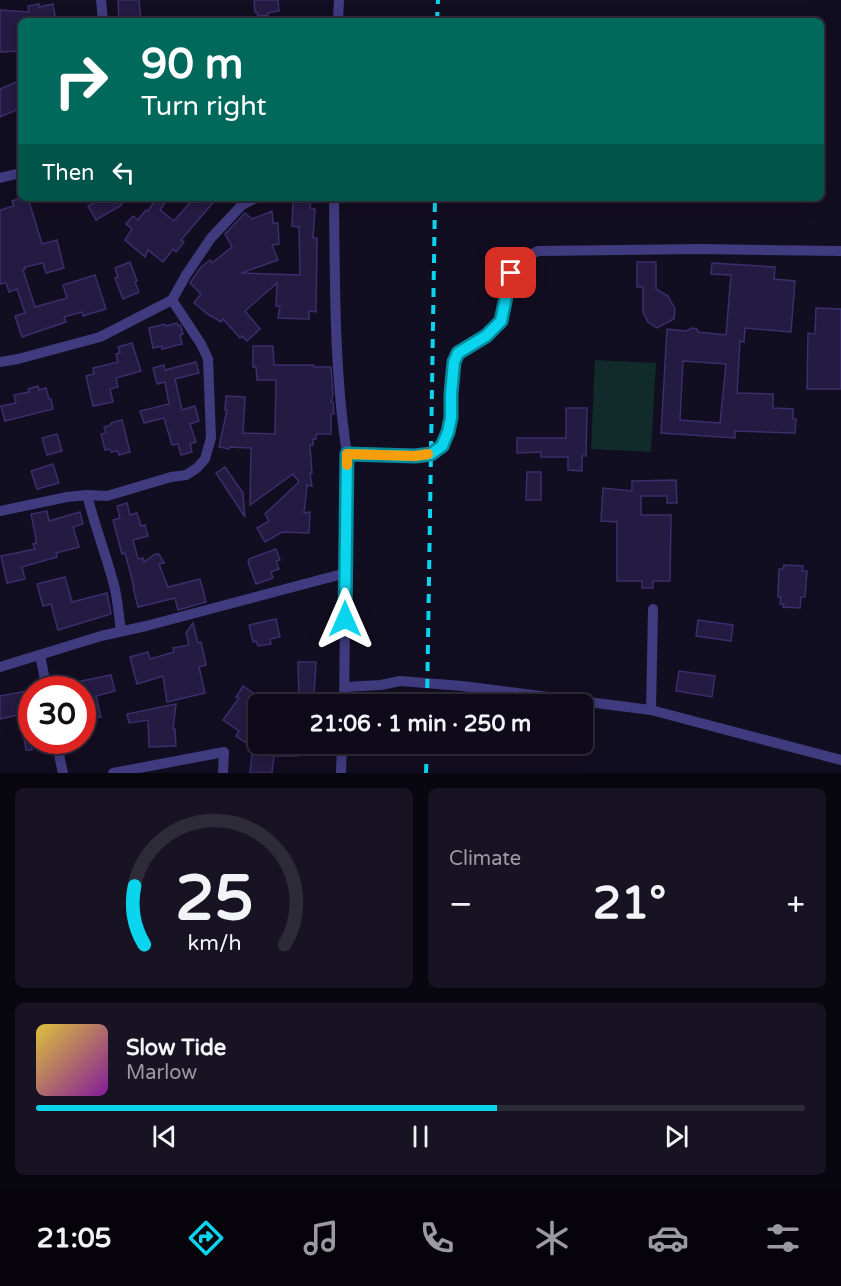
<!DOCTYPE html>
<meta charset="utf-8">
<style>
:root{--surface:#0e0a19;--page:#171322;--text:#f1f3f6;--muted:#9b9aa2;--line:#2e2b38;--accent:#0ad4ee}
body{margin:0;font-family:"Varela Round",sans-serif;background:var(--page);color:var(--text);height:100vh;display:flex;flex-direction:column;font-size:22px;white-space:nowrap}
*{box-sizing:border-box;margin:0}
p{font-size:20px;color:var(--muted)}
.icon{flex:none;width:33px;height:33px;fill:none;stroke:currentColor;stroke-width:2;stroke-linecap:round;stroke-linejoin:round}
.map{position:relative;height:773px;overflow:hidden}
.side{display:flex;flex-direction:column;gap:15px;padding:15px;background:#08060e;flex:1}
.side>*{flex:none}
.top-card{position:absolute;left:18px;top:18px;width:806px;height:183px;border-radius:9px;box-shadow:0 3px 15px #0003,0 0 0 2px var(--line);background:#00695c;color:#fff;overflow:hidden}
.speed{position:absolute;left:18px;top:676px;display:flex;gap:12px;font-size:30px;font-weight:700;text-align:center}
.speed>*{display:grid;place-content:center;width:78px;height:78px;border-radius:50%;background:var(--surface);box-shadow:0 3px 15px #0003,0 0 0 2px var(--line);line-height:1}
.speed .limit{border:9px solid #d22;background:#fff;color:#111}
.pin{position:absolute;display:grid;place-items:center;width:51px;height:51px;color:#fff;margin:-26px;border-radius:12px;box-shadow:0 3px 9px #0006}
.me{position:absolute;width:66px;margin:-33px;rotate:0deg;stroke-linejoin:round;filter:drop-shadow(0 0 4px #0008)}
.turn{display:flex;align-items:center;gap:21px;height:126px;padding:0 24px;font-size:27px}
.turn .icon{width:78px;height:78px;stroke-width:2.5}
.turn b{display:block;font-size:42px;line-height:51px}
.then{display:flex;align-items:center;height:57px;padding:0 24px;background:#0003;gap:12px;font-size:22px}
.big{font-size:45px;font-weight:800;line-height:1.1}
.side .card{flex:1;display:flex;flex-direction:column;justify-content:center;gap:9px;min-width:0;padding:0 21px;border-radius:9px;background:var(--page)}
.side .dial{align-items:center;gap:0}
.dial svg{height:156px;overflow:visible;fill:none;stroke:var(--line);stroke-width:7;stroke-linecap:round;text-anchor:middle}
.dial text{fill:var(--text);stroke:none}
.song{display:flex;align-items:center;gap:18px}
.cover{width:72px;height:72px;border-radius:9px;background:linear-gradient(135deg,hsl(50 70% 55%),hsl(290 70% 35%))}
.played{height:6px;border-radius:3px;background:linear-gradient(90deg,var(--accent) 60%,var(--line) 60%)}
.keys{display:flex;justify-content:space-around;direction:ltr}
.heat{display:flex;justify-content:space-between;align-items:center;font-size:33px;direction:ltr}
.side .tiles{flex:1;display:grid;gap:15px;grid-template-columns:1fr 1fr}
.card:last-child{grid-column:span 2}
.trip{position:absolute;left:248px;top:694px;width:345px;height:60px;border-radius:9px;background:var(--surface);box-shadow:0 3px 15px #0003,0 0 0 2px var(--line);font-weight:800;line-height:60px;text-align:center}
.menu{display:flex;height:96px;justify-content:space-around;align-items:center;background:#06040a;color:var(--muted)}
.menu .icon{width:42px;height:42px}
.menu .selected{color:var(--accent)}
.menu b{font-size:27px;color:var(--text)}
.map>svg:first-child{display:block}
</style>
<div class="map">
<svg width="841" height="773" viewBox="0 0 841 773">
<rect width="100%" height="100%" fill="#120e21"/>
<path fill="#112a2a" d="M595,360L656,363L651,452L591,449Z"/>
<g fill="#231b41" stroke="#3b2e6c" stroke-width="1.5" fill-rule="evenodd">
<path d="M118,0H139L141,21H119Z"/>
<path d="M254,0H278L279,11L268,13V15L258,16L257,12H255Z"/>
<path d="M39,4V7L53,4L56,21H21V51L0,52V10L29,12L28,6Z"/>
<path d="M21,80V108L0,117V89Z"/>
<path d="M21,198H28L42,244L57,240L64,268L46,273L43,263L25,267V269L23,270L35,307L67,298L63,285L95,275L106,309L83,316L82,312L64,317L66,322L22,337L15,316L25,313L17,289L9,292L6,283L0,284V210L14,206L12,201Z"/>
<path d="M102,198H126L120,206L96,220L88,206Z"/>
<path d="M157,198H168L160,210L174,221L194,198H217L181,240L184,242L176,252L173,249L163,262L148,250L145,257L125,240L132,229L126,224L133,216L138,220L146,210L148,211Z"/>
<path d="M293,198H311L310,208L315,209L313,238H317L316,312L309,311V319L278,318L280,306H276L277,283L245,311L260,329L247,341L242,336L240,338L223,319L221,322L210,315V316L194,303L201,294L190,283L201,267L210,260L212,263L232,247L225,234L245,213L252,219L272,211L273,223H278L279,244L272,245L278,260L241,273L300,275L299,227L292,226Z"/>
<path d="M130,262L137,281L135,282L139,292L123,299L115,278L118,277L115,268Z"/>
<path d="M637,262H656V289L668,296L675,309L674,319L657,328L648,322L643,312V287H637Z"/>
<path d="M712,263L775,267L774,279L795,281L791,332L745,328L744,342L740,341L737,393L773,394V408L793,409V419H796L795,433L735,431V438L661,433L667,329L686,331L692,328L697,329L698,332L726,335L731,275L711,274ZM683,361L726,364L720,423L680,420Z"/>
<path d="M816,308L841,309V389H807L808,333L815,334Z"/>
<path d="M177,323L178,326L180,325L181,327L183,334L180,335L182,344L162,349V346L153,348L149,328L165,324L166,326Z"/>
<path d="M132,343L141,371L116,378L118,387L110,389L113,402L93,406L86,376L94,374L93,368L118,362L116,354L120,353L118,347Z"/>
<path d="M253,346H273L274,365H314V367H331L333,395L331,402H333L334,414H331V434H316V439H313V445H310V447L312,473H310L312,486L307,485L304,513L310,512L309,533L282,532L265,542L257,528L269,521L265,514L299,482L293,474L250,505L251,448L230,447L229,449L219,447L227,410H225L226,396L245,397L243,433L275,434L276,380H257L256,367H253Z"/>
<path d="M196,362L199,373L175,379L182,410L195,406L199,421L190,424L196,442L190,444L192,452L181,455L178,444L172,445L164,418L144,423L140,411L169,404L165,382L157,384L153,368L164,365L165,370Z"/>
<path d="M38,386L39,390L46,388L49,399H51L53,409L5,421L1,406L16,403L14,395L29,392L28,389Z"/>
<path d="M566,408H587L586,456H582V471L568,470V457H541V452L517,453V438H566Z"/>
<path d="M122,420L130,452L119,455L118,451L111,452L110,449L105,450L101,434L106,433L104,427L111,425V423Z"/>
<path d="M57,434L62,451L47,455L42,438Z"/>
<path d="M53,464L59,483L37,489L31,471Z"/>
<path d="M225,467L243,493L245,517L216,473Z"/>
<path d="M527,472H541V500H526Z"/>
<path d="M676,480L677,503H667V496H641V515H671L670,581H653V588H642V581H617V522L601,521L603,488L632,491V481Z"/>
<path d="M127,503L130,515L137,513L141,526L145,525L148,536L133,540L138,559L143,558L144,562L155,554H159L164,563L159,564L168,587L200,579L206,602L178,610L175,598L138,607L133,587H134L125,553L122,554L113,520L120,518L117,506Z"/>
<path d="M47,511L49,521L80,512L83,524L73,527L79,547L56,553L57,557L22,567L25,579L7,583L1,556L35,549L33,544L36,543V538L31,514Z"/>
<path d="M276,549L280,560L276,561L279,569L271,572L273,578L256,584L248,562H249V559Z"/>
<path d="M784,565L803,566L802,571H807L805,597H801L800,608L783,607L784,604H780L781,597H778L779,569H783Z"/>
<path d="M65,577L72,602L107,593L111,614L58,630L51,604L43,606L37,584Z"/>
<path d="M276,619L280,637L270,639L271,644L258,646L256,641L253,642L249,625Z"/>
<path d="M698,620L733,625L731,641L696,636Z"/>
<path d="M193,623L198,643L201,642L206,665L199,667L205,693L167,702L163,676L137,684L130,657L148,652L150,659L174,652L173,648L189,645L186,633Z"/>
<path d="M298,662H316L314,695H299Z"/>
<path d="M679,671L715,676L712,697L676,691Z"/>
<path d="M111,675L115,691L96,696L101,717L82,721V690H57V686Z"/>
<path d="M243,686L271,705H258V732L249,745L236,736L239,731L223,720L239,698L236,697Z"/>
<path d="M32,690V703L28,704L32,720V750H26L22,727H20L18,715L0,719V696Z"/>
<path d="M176,704L173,729H175L176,746L149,747L148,720L129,723L127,714Z"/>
<path d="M253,745L298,749L297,756H274L272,773H250Z"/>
</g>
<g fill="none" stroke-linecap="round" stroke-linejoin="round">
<g stroke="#3f3b7e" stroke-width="10">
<path d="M101,0L103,21"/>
<path d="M338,21L339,0"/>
<path d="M0,178L21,173"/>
<path d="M334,198C335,282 334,371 347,454L344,705"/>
<path d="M0,362L18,359L100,337L172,300L186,275L211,238L242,205L256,198"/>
<path d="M347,454L415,456L431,454L442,446L448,432L451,418V394L454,362L458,353L486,336L501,321L511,273L516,262L538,251L700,249L841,251"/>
<path d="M87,495C95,527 107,557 115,589C118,603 119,617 121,631"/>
<path d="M0,511L67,497L87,495L107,496L171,477L186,475L197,468L205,459L211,438L208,359L201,344L172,300"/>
<path d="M40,655L47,690"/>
<path d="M0,667L101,636L146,626L346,573"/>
<path d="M345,687L381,685L400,681L462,686L651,710L841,760"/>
<path d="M651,710L653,609"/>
<path d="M56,741L63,773"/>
<path d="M113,773L224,752L223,773"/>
<path d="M341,773L342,744"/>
</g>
<g stroke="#0ad4ee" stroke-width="4" stroke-dasharray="9 8" stroke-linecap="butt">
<path d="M437,21L438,0"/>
<path d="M427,705L435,198"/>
<path d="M426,773L427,744"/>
</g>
</g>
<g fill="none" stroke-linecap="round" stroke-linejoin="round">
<g stroke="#068a9b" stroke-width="15">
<path id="route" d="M345,619L347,454L415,456L431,454L442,446L448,432L451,418V394L454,362L458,353L486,336L501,321L511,273"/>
</g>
<use href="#route" stroke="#0ad4ee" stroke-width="10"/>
<path stroke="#f59e0b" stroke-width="10" d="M347,465V454L415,456L428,454"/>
</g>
</svg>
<div class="speed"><div class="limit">30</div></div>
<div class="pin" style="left:511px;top:273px;background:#d93025"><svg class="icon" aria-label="arrive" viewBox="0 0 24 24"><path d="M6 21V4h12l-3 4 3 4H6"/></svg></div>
<svg class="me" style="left:345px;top:619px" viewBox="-20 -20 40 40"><path d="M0-17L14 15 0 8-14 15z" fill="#0ad4ee" stroke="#fff" stroke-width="4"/></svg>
<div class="trip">21:06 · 1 min · 250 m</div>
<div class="top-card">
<div class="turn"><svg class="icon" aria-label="right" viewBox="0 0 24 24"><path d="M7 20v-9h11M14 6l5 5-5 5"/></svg><div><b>90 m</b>Turn right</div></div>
<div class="then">Then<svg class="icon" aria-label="left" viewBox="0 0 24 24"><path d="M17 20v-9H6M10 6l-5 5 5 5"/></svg></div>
</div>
</div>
<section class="side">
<div class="tiles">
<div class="card dial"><svg viewBox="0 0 100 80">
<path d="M14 69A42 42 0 1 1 86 69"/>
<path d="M14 69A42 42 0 0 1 9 39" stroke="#0ad4ee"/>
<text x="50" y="56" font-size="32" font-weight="700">25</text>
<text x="50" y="72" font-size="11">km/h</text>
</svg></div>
<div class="card"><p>Climate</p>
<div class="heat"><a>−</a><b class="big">21°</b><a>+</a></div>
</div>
<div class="card">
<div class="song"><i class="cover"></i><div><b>Slow Tide</b><p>Marlow</p></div></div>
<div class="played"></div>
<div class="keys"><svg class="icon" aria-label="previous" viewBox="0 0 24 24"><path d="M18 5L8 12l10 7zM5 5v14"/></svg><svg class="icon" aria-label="pause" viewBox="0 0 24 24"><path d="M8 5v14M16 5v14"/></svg><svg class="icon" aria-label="next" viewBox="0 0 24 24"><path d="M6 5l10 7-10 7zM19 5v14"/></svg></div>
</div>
</div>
</section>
<nav class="menu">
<b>21:05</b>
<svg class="icon selected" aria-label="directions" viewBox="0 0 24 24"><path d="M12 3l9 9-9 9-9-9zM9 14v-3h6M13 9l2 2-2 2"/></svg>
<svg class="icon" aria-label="music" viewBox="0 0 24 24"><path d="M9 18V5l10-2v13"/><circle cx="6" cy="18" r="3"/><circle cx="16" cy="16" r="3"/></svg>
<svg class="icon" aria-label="phone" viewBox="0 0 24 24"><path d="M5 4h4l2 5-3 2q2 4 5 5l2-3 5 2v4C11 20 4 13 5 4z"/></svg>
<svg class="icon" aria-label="climate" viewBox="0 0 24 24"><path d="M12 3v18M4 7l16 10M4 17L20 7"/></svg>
<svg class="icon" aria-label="car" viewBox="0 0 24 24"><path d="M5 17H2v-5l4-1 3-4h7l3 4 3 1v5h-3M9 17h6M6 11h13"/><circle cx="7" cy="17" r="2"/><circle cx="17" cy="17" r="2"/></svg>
<svg class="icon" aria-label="filters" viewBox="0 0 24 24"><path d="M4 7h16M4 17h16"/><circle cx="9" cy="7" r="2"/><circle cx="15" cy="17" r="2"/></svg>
</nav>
